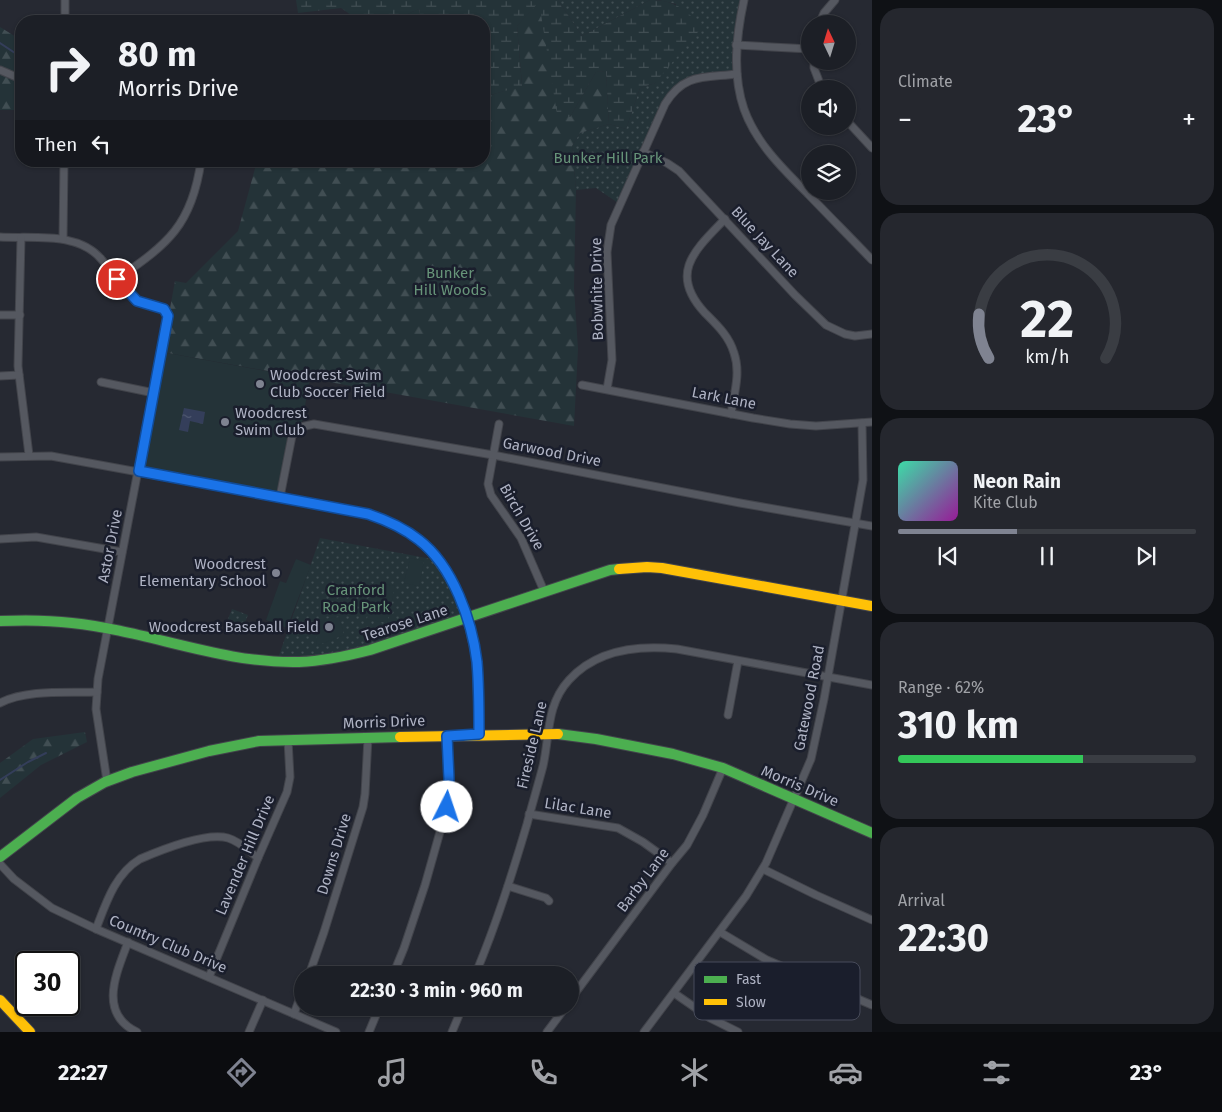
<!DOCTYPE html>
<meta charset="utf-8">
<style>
:root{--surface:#1c1f26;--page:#25272e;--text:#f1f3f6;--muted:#a0a2a7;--line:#3a3d43;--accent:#7f8391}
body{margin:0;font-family:"Fira Sans",sans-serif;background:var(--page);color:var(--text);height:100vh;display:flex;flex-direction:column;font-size:19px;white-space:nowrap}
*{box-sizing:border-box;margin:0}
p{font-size:16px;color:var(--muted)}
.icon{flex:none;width:28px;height:28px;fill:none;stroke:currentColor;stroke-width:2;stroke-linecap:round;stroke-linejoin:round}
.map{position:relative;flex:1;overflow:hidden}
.drawer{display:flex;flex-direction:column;gap:8px;padding:8px;background:#0f1115;width:350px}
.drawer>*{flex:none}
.banner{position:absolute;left:15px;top:15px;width:475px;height:152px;border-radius:20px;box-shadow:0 1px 4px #0004,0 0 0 1px var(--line);background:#1c1f26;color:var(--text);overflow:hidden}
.needle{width:32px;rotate:356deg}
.fabs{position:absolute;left:801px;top:15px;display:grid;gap:10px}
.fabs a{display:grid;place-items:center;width:55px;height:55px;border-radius:50%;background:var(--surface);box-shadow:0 1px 4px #0004,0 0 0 1px var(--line);font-size:25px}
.speed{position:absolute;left:15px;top:951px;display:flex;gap:10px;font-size:25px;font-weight:700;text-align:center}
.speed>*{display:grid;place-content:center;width:65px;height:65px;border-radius:50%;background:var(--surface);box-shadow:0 1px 4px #0004,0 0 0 1px var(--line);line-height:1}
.speed .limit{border:2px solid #111;border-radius:8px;background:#fff;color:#111}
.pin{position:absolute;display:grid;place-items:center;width:42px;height:42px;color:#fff;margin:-21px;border:2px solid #fff;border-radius:50%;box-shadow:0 1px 5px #0007}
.me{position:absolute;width:55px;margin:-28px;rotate:4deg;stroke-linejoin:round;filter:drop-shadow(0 0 4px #0008)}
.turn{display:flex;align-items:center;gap:18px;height:105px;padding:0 20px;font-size:22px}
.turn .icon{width:65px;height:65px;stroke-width:2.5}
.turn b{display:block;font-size:35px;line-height:42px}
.then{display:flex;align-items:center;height:48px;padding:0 20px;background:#0003;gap:10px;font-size:19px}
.big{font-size:38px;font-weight:700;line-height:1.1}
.drawer .card{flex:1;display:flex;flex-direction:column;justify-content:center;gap:8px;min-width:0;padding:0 18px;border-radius:20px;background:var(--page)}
.drawer .dial{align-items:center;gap:0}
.dial svg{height:130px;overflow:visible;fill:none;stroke:var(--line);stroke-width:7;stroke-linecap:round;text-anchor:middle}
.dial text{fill:var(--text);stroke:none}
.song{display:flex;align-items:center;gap:15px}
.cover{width:60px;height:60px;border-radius:8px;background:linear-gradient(135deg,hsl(160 70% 55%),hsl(300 70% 35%))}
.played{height:5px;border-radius:2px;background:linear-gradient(90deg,var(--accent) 40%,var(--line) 40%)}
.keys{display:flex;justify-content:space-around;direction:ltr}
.heat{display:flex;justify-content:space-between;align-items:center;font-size:28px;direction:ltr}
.charge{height:8px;border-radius:4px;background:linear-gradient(90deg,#34c759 62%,var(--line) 0)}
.trip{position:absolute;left:294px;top:966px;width:285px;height:50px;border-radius:25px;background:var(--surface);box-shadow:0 1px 4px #0004,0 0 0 1px var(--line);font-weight:700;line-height:50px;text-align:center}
.tab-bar{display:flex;height:80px;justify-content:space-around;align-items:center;background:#0b0c0f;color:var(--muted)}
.tab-bar .icon{width:35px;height:35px}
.tab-bar .selected{color:var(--accent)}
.tab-bar b{font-size:22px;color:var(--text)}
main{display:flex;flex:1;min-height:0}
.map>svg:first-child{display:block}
</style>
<main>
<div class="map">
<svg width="872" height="1032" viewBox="0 0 872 1032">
<defs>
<pattern id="grass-dots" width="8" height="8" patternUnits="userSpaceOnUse" patternTransform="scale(1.25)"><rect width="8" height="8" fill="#243338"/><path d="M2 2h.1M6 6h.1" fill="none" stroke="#414e53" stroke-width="1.8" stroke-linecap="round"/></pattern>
<pattern id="forest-firs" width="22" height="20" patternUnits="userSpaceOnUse" patternTransform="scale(1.25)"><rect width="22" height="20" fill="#243338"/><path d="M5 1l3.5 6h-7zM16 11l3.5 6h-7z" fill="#414e53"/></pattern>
<pattern id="wetland-marsh" width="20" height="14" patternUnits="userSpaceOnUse" patternTransform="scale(1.25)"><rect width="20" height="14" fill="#243338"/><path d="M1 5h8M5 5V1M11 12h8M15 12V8" fill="none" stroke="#414e53"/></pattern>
<pattern id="water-ripples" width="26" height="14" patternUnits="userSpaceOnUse" patternTransform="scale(1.25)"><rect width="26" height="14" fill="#343e5a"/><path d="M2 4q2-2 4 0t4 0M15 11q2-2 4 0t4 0" fill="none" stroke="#4f5870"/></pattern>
</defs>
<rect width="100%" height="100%" fill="#262932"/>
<g fill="url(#grass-dots)">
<path d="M558,0H650L582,36Z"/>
<path d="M658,0H748L736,75L691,82L670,95L621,205L596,188L576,190L572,146L580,133L609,124L626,129L640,88L655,83L676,4Z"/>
<path d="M320,538L437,560L467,618L370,650L277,661Z"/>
<path d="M232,609L248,615L240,635L224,629Z"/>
</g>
<g fill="url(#forest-firs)">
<path d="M539,1L570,117L596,72L606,71L609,124L580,133L572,146L576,190L574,288L578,349L574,426L162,352L175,281L186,283L238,231L257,161H484V94L488,96L522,85L517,26Z"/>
<path d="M419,9L421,21H355L351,15H364L391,21Z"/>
<path d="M0,27L21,40V112L16,110H0Z"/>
<path d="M85,732L87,742L41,765L0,798V763L33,739Z"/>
</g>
<path fill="url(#wetland-marsh)" d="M296,0H558L582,36L650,0C676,0 684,10 703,26L655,83L640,88L626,129L609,124L606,71L596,72L570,117L557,114L539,2L517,26L522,86L487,96L484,94V21H421L419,9L391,21L364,15H351L341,8L298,13Z"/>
<g fill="#243338">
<path d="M162,352L310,379L301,427L296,431L280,497L139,471Z"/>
<path d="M410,558L424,561L419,586L404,583Z"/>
<path d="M296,559L311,565L287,628L266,620L280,581L286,583Z"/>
<path d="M374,582L395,586L387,623L367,619Z"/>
<path d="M339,617L344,635L316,646L317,620Z"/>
</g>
<path fill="url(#water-ripples)" d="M184,408L205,412L203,424L190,421L188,432L179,430Z"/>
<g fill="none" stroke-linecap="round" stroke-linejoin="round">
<g stroke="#343e5a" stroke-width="2">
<path d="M0,43L21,57"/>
<path d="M0,780L28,762L46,753"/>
</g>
<g stroke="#42444b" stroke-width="9">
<g id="street">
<path d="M744,0C736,36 732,74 744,109C756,143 783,169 808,194C829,216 851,238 872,260"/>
<path d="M65,21V0"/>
<path d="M819,24L824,13L835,0"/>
<path d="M736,45L810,49"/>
<path d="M814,61V68L822,89"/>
<path d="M0,70L21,79"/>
<path d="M848,122L872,148"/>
<path d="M643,152L667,163L679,171L795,295L826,325L845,334L855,336L872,334"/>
<path d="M725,219C695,250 668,273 705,313C717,325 729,336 734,353C741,373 734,394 731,414"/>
<path d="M0,237C33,239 79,231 102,260C111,270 127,294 137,301C147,307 162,304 168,314L98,679L96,709L107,781"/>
<path d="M21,238L18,366L29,455"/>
<path d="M63,239L64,161"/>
<path d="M117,279C168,244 192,225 201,161"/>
<path d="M0,315H20"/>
<path d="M0,376L19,375"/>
<path d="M101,382L154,393"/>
<path d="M582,385L753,418L790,424L816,426L872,422"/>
<path d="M607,389L612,360L607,252L611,225L665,104C684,73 704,78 737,74"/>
<path d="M499,424L488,484L491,495L521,538L544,591"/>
<path d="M0,457L51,456L368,514L396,526L419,540L428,548L444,570L460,597L467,618L476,659L479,734"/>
<path d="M280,497L292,436L301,427L314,424L493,455L740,503L872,526"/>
<path d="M0,539L36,537L122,552"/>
<path d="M0,703C26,689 68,693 97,692"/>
<path d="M728,715L738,661"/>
<path d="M529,814L618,828L643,842L672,863"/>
<path d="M0,864L14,879L52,908L96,929L336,1032"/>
<path d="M763,869L816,895L872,920"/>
<path d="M508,886L546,898L549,901"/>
<path d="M96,929C106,903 115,874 140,859C161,850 206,832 228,838C239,841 249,851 258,858"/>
<path d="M720,932L767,960L872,1005"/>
<path d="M128,942C117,972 97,1013 137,1032"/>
<path d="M309,975L324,932L363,807L365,794L368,738"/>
<path d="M393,975L404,948L425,885L447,807L449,779L447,735"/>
<path d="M475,975C496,926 512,875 527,824C532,805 538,785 543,766C550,735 546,705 569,680C597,649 639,645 677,649L872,685"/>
<path d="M209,977L258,858L287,792L290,777L288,740"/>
<path d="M674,993L710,1018L738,1032"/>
<path d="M570,1000L672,863L687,845L703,815L723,768"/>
<path d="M294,1014L302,992"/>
<path d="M249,1032L263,1000"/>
<path d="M369,1032L379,1008"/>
<path d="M452,1032L462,1008"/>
<path d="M547,1032L565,1008"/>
<path d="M644,1032L746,896L766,863L811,759L824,699L863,480L862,423"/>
</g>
</g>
<g stroke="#42444b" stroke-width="12">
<g id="fast">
<path d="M0,621C24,620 48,620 72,623C148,631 222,664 299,662C323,661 347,656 370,650L610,570L619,569"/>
<path d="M558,734L596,739L673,754L723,768L872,833"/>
<path d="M0,857L77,798L105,782L132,772L209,751L259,741L400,737"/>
</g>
</g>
<g stroke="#42444b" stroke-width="12">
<g id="slow">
<path d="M619,569L647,567L662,568L872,606"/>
<path d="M400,737L558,734"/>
<path d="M0,1000L30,1032"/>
</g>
</g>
<use href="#street" stroke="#555860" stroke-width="7"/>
<use href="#fast" stroke="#4caf50" stroke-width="10"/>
<use href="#slow" stroke="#ffc107" stroke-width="10"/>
</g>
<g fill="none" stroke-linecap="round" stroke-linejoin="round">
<g stroke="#114b97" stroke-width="12">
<path id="route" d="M117,279L137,301L164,309L168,316L139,471L368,514C386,520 404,528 419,540C453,566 472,621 477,662C479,686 479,710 479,734L447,736L449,779L447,807"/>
</g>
<use href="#route" stroke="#1a73e8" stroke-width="9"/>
</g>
<g fill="#7f8391" stroke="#1a1e2c" stroke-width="2">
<circle cx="260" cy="384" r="5"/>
<circle cx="225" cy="422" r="5"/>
<circle cx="276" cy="573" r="5"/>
<circle cx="329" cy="627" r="5"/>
</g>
<g text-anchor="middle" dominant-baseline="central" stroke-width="5" stroke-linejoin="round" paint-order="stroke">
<g font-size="15" fill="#679479" stroke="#1a1e2c">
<text x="608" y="158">Bunker Hill Park</text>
<text x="450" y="273">Bunker<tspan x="450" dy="17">Hill Woods</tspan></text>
<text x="356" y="590">Cranford<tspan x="356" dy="17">Road Park</tspan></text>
</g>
<g font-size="15" fill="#afb3c4" stroke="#1a1e2c">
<text transform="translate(765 242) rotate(47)">Blue Jay Lane</text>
<text transform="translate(597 289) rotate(-91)">Bobwhite Drive</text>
<text transform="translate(724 398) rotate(11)">Lark Lane</text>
<text transform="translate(552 452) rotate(11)">Garwood Drive</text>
<text transform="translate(522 517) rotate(60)">Birch Drive</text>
<text transform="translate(110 546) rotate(-79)">Astor Drive</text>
<text transform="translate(405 623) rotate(-18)">Tearose Lane</text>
<text transform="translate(809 698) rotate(-79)">Gatewood Road</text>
<text transform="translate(384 722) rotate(-2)">Morris Drive</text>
<text transform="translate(532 745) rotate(-77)">Fireside Lane</text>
<text transform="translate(800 786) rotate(23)">Morris Drive</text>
<text transform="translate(578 808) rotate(9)">Lilac Lane</text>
<text transform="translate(334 854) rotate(-73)">Downs Drive</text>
<text transform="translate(245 855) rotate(-67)">Lavender Hill Drive</text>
<text transform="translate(643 880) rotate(-53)">Barby Lane</text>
<text transform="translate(168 944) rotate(23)">Country Club Drive</text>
</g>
<g font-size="15" fill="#afb3c4" stroke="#1a1e2c" text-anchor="start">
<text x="270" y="375">Woodcrest Swim<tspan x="270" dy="17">Club Soccer Field</tspan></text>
<text x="235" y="413">Woodcrest<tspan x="235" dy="17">Swim Club</tspan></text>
<text x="266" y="564" text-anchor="end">Woodcrest<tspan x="266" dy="17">Elementary School</tspan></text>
<text x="319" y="627" text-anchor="end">Woodcrest Baseball Field</text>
</g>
</g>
<rect x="694" y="962" width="166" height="58" rx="8" fill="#1a1e2c" stroke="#474b5a" stroke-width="1"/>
<rect x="704" y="976" width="23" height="7" fill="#4caf50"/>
<rect x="704" y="999" width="23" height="6" fill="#ffc107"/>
<g font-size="14" fill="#afb3c4">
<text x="736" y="984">Fast</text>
<text x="736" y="1007">Slow</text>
</g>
</svg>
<div class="fabs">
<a><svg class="needle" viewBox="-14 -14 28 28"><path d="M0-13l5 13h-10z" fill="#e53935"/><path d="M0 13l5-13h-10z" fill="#a0a2a7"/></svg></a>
<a><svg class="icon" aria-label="sound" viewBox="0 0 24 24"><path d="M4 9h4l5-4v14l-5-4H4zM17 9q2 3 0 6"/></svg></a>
<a><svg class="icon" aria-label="layers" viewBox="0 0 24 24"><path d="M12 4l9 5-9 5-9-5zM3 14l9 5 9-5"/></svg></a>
</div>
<div class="speed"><div class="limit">30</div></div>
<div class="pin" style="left:117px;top:279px;background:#d93025"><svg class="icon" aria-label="arrive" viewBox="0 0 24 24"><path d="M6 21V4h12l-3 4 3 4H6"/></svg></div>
<svg class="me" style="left:447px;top:807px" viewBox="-20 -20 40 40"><circle r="19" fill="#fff"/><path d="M0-13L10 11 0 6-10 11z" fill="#1a73e8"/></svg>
<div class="trip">22:30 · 3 min · 960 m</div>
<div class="banner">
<div class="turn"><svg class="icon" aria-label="right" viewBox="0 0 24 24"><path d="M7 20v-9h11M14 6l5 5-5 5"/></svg><div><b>80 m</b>Morris Drive</div></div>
<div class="then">Then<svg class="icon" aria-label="left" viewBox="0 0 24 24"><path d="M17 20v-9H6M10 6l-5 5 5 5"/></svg></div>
</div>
</div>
<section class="drawer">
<div class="card"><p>Climate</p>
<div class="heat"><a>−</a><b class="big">23°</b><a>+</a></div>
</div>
<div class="card dial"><svg viewBox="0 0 100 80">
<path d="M14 69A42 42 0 1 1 86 69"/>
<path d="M14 69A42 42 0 0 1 8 42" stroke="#7f8391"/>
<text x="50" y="56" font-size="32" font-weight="700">22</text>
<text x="50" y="72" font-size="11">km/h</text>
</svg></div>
<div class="card">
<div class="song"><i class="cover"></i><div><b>Neon Rain</b><p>Kite Club</p></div></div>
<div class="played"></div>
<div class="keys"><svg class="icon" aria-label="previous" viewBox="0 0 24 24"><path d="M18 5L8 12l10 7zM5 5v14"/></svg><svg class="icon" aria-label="pause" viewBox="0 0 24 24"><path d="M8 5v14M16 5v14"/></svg><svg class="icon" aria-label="next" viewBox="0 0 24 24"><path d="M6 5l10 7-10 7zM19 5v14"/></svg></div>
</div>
<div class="card"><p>Range · 62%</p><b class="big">310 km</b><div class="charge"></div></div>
<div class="card"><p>Arrival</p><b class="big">22:30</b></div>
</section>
</main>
<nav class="tab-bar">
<b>22:27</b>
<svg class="icon selected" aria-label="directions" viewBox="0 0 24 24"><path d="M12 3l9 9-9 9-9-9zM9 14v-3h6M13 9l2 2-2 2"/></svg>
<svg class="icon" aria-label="music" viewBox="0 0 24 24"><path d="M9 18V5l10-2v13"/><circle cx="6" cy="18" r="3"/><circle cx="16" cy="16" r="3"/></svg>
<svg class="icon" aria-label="phone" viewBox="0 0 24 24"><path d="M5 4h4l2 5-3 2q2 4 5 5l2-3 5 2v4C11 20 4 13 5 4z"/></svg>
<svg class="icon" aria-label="climate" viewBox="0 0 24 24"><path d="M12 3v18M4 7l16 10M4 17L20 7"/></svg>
<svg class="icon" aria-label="car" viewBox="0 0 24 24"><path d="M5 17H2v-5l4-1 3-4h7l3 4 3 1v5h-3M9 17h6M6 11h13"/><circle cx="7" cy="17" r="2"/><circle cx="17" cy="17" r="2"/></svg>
<svg class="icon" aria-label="filters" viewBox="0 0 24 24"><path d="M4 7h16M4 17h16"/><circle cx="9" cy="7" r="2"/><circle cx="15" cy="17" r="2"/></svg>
<b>23°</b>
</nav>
